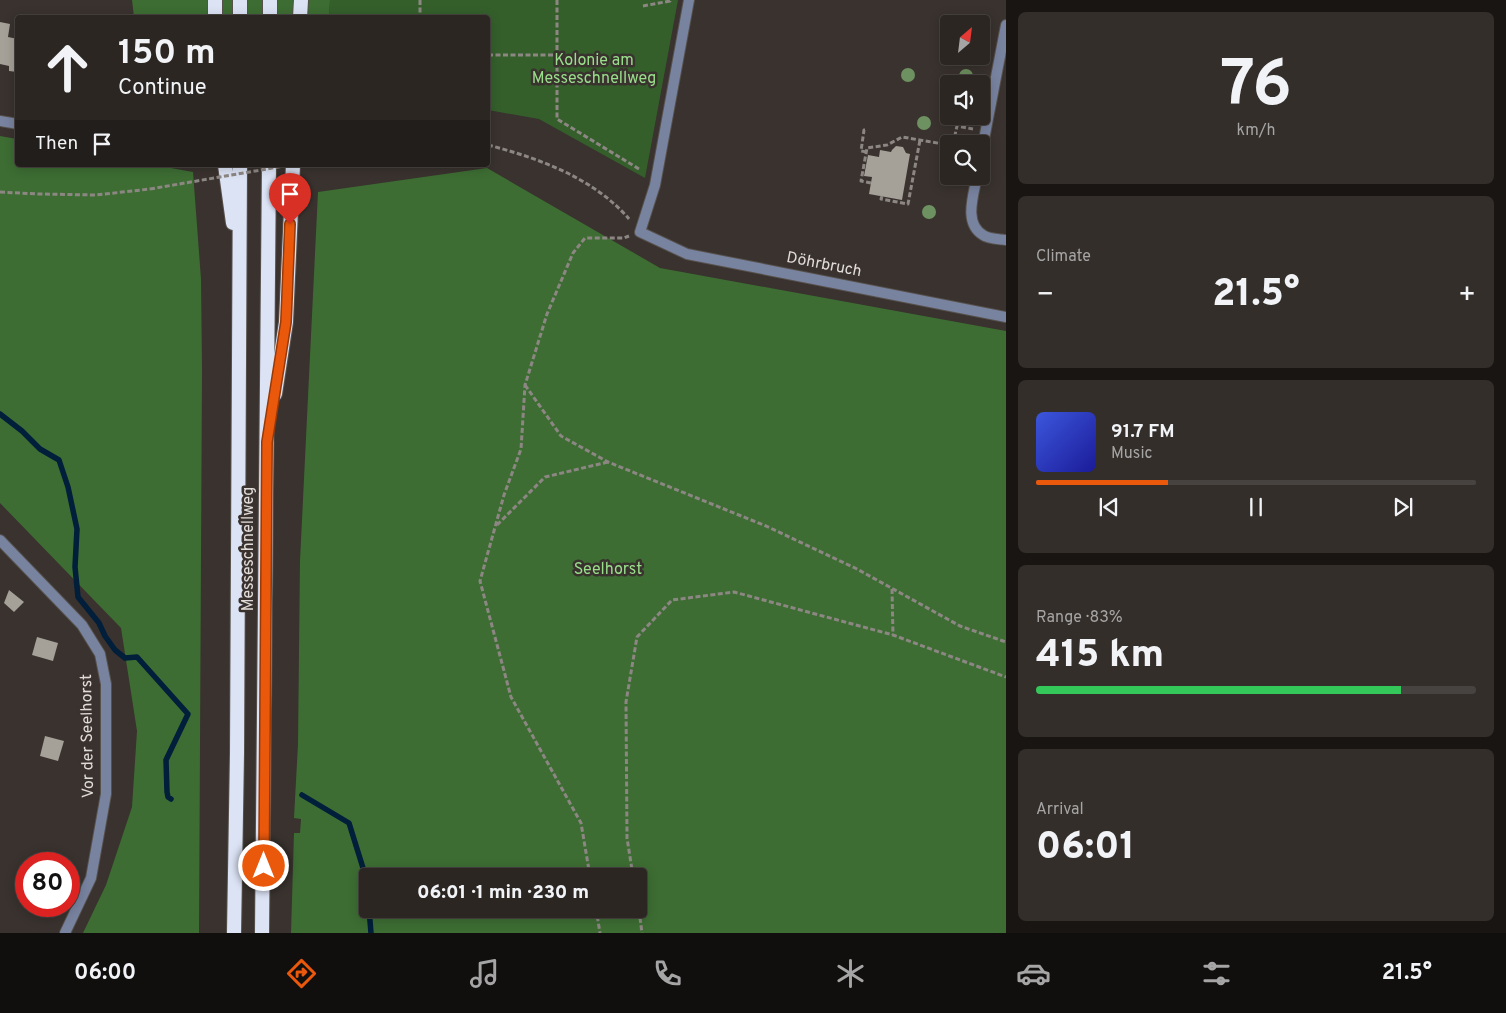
<!DOCTYPE html>
<meta charset="utf-8">
<style>
:root{--surface:#2b2622;--page:#332e2a;--text:#f1f3f6;--muted:#a6a5a5;--line:#474340;--accent:#ea580c}
body{margin:0;font-family:Overpass,sans-serif;background:var(--page);color:var(--text);height:100vh;display:flex;flex-direction:column;font-size:19px;white-space:nowrap}
*{box-sizing:border-box;margin:0}
p{font-size:16px;color:var(--muted)}
.icon{flex:none;width:28px;height:28px;fill:none;stroke:currentColor;stroke-width:2;stroke-linecap:round;stroke-linejoin:round}
.map{position:relative;flex:1;overflow:hidden}
.details{display:flex;flex-direction:column;gap:12px;padding:12px;background:#181513;width:500px}
.details>*{flex:none}
.hud{position:absolute;left:15px;top:15px;width:475px;height:152px;border-radius:5px;box-shadow:0 2px 12px #0003,0 0 0 1px var(--line);background:#2b2622;color:var(--text);overflow:hidden}
.needle{width:32px;rotate:28deg}
.tools{position:absolute;left:940px;top:15px;display:grid;gap:10px}
.tools a{display:grid;place-items:center;width:50px;height:50px;border-radius:5px;background:var(--surface);box-shadow:0 2px 12px #0003,0 0 0 1px var(--line);font-size:25px}
.speed{position:absolute;left:15px;top:852px;display:flex;gap:10px;font-size:25px;font-weight:700;text-align:center}
.speed>*{display:grid;place-content:center;width:65px;height:65px;border-radius:50%;background:var(--surface);box-shadow:0 2px 12px #0003,0 0 0 1px var(--line);line-height:1}
.speed .limit{border:8px solid #d22;background:#fff;color:#111}
.pin{position:absolute;display:grid;place-items:center;width:42px;height:42px;color:#fff;margin:-51px -21px;border-radius:50% 50% 50% 0;rotate:-45deg;box-shadow:0 0 5px #0007}
.pin .icon{rotate:45deg}
.me{position:absolute;width:55px;margin:-28px;rotate:0deg;stroke-linejoin:round;filter:drop-shadow(0 0 4px #0008)}
.turn{display:flex;align-items:center;gap:18px;height:105px;padding:0 20px;font-size:22px}
.turn .icon{width:65px;height:65px;stroke-width:2.5}
.turn b{display:block;font-size:35px;line-height:42px}
.then{display:flex;align-items:center;height:48px;padding:0 20px;background:#0003;gap:10px;font-size:19px}
.big{font-size:38px;font-weight:800;line-height:1.1}
.details .widget{flex:1;display:flex;flex-direction:column;justify-content:center;gap:8px;min-width:0;padding:0 18px;border-radius:8px;background:var(--page)}
.details .dial{align-items:center;gap:0}
.dial b{font-size:65px;line-height:1}
.song{display:flex;align-items:center;gap:15px}
.cover{width:60px;height:60px;border-radius:8px;background:linear-gradient(135deg,hsl(230 70% 55%),hsl(240 70% 35%))}
.played{height:5px;border-radius:2px;background:linear-gradient(90deg,var(--accent) 30%,var(--line) 30%)}
.keys{display:flex;justify-content:space-around;direction:ltr}
.heat{display:flex;justify-content:space-between;align-items:center;font-size:28px;direction:ltr}
.charge{height:8px;border-radius:4px;background:linear-gradient(90deg,#34c759 83%,var(--line) 0)}
.trip{position:absolute;left:359px;top:868px;width:288px;height:50px;border-radius:5px;background:var(--surface);box-shadow:0 2px 12px #0003,0 0 0 1px var(--line);font-weight:800;line-height:50px;text-align:center}
.tab-bar{display:flex;height:80px;justify-content:space-around;align-items:center;background:#110f0e;color:var(--muted)}
.tab-bar .icon{width:35px;height:35px}
.tab-bar .selected{color:var(--accent)}
.tab-bar b{font-size:22px;color:var(--text)}
main{display:flex;flex:1;min-height:0}
.map>svg:first-child{display:block}
</style>
<main>
<div class="map">
<svg width="1006" height="933" viewBox="0 0 1006 933">
<rect width="100%" height="100%" fill="#39322e"/>
<path fill="#345f2b" d="M330,0H678L645,178L539,119L488,110V18H329Z"/>
<g fill="#3d6d33" fill-rule="evenodd">
<path d="M132,0H330L329,18L134,17Z"/>
<path d="M0,136L17,139L18,165H154L193,172L201,279L202,369L199,933H83L106,885L132,807L137,731L121,628L0,503Z"/>
<path d="M487,168L660,268L1006,331V933H291L294,833H300L301,819L294,818L298,744L300,561L318,192ZM368,876H638V909H368Z"/>
</g>
<g fill="none" stroke-linecap="round" stroke-linejoin="round">
<g stroke="#011f3a" stroke-width="5.5">
<path d="M0,414L22,431L40,449L59,460L68,487L77,529L75,567L78,597L99,623L105,636L115,650L125,658L137,657L188,714L166,760L167,792L168,797L171,799"/>
<path d="M302,795L349,823L368,884"/>
<path d="M369,909L371,933"/>
</g>
</g>
<g fill="#a5a098">
<path d="M0,22L10,24L8,37L18,39L17,72L9,71V66L0,64Z"/>
<path d="M896,146L903,147L906,153L910,154L902,200L869,194L872,177L864,176L868,155L879,157L880,150L891,152L892,150Z"/>
<path d="M9,590L24,602L14,612L4,603Z"/>
<path d="M37,637L58,643L53,661L32,655Z"/>
<path d="M45,736L64,741L58,761L40,756Z"/>
</g>
<g fill="none" stroke-linecap="round" stroke-linejoin="round">
<g stroke="#57514d" stroke-width="12">
<g id="service">
<path d="M689,0L655,185L640,232L687,254L1006,317"/>
<path d="M981,155L1006,25"/>
<path d="M977,176C974,194 963,223 983,235C988,239 999,239 1006,240"/>
</g>
</g>
<g stroke="#57514d" stroke-width="12">
<g id="minor">
<path d="M0,121L18,124"/>
<path d="M0,540L82,625L100,654L106,684V794L91,878L65,933"/>
</g>
</g>
<g stroke="#57514d" stroke-width="16">
<g id="trunk">
<path d="M215,0V18"/>
<path d="M240,18V0"/>
<path d="M270,18V0"/>
<path d="M300,18L301,0"/>
<path d="M225,165L233,223"/>
<path d="M275,394L286,322L293,165"/>
<path d="M234,933L237,753L240,165"/>
<path d="M262,933L269,165"/>
</g>
</g>
<g stroke="#8d8784" stroke-width="3" stroke-dasharray="5 2.5" stroke-linecap="butt">
<path d="M420,0V18"/>
<path d="M557,0V119L639,169"/>
<path d="M643,6L670,1V0"/>
<path d="M488,55H557"/>
<path d="M865,130H864L861,151L867,152"/>
<path d="M953,144L957,126L973,129"/>
<path d="M488,145C538,158 594,178 629,219"/>
<path d="M871,183L861,181L867,148L887,145L902,137L949,145"/>
<path d="M0,192L39,194L96,195L150,189"/>
<path d="M882,196L881,199L908,204L920,140"/>
<path d="M525,385L561,436L608,462L766,526L857,569L960,626L1006,642"/>
<path d="M497,525L545,477L608,462"/>
<path d="M892,589L893,635"/>
<path d="M590,876L581,823L511,697L480,581L504,495L521,449L525,385L547,314L573,253L585,238H624L629,236"/>
<path d="M633,876L627,838L626,702L637,637L672,600L734,592L893,635L1006,677"/>
<path d="M638,903L642,933"/>
<path d="M596,909L600,933"/>
</g>
<use href="#service" stroke="#7883a0" stroke-width="10"/>
<use href="#minor" stroke="#7883a0" stroke-width="10"/>
<use href="#trunk" stroke="#dce3f5" stroke-width="14"/>
<path stroke="#8d8784" stroke-width="3" stroke-dasharray="5 2.5" stroke-linecap="butt" d="M150,189L290,165"/>
</g>
<g fill="#6e9161">
<circle cx="908" cy="75" r="7"/>
<circle cx="966" cy="76" r="7"/>
<circle cx="924" cy="123" r="7"/>
<circle cx="929" cy="212" r="7"/>
</g>
<g fill="none" stroke-linecap="round" stroke-linejoin="round">
<g stroke="#983908" stroke-width="12">
<path id="route" d="M264,866L267,442L286,322L290,224"/>
</g>
<use href="#route" stroke="#ea580c" stroke-width="9"/>
</g>
<g text-anchor="middle" dominant-baseline="central" stroke-width="5" stroke-linejoin="round" paint-order="stroke">
<g font-size="16" fill="#99de8b" stroke="#39322e">
<text x="594" y="61">Kolonie am<tspan x="594" dy="18">Messeschnellweg</tspan></text>
<text x="608" y="570">Seelhorst</text>
</g>
<g font-size="16" fill="#e1dcd9" stroke="#39322e">
<text transform="translate(824 265) rotate(11)">Döhrbruch</text>
<text transform="translate(249 549) rotate(-90)">Messeschnellweg</text>
<text transform="translate(88 736) rotate(-91)">Vor der Seelhorst</text>
</g>
</g>
</svg>
<div class="tools">
<a><svg class="needle" viewBox="-14 -14 28 28"><path d="M0-13l5 13h-10z" fill="#e53935"/><path d="M0 13l5-13h-10z" fill="#a6a5a5"/></svg></a>
<a><svg class="icon" aria-label="sound" viewBox="0 0 24 24"><path d="M4 9h4l5-4v14l-5-4H4zM17 9q2 3 0 6"/></svg></a>
<a><svg class="icon" aria-label="search" viewBox="0 0 24 24"><circle cx="10" cy="10" r="6"/><path d="M15 15l6 6"/></svg></a>
</div>
<div class="speed"><div class="limit">80</div></div>
<div class="pin" style="left:290px;top:224px;background:#d93025"><svg class="icon" aria-label="arrive" viewBox="0 0 24 24"><path d="M6 21V4h12l-3 4 3 4H6"/></svg></div>
<svg class="me" style="left:264px;top:866px" viewBox="-20 -20 40 40"><circle r="17" fill="#ea580c" stroke="#fff" stroke-width="3"/><path d="M0-11L8 9 0 5-8 9z" fill="#fff"/></svg>
<div class="trip">06:01 · 1 min · 230 m</div>
<div class="hud">
<div class="turn"><svg class="icon" aria-label="ahead" viewBox="0 0 24 24"><path d="M12 20V5M6 11l6-6 6 6"/></svg><div><b>150 m</b>Continue</div></div>
<div class="then">Then<svg class="icon" aria-label="arrive" viewBox="0 0 24 24"><path d="M6 21V4h12l-3 4 3 4H6"/></svg></div>
</div>
</div>
<section class="details">
<div class="widget dial"><b>76</b><p>km/h</p></div>
<div class="widget"><p>Climate</p>
<div class="heat"><a>−</a><b class="big">21.5°</b><a>+</a></div>
</div>
<div class="widget">
<div class="song"><i class="cover"></i><div><b>91.7 FM</b><p>Music</p></div></div>
<div class="played"></div>
<div class="keys"><svg class="icon" aria-label="previous" viewBox="0 0 24 24"><path d="M18 5L8 12l10 7zM5 5v14"/></svg><svg class="icon" aria-label="pause" viewBox="0 0 24 24"><path d="M8 5v14M16 5v14"/></svg><svg class="icon" aria-label="next" viewBox="0 0 24 24"><path d="M6 5l10 7-10 7zM19 5v14"/></svg></div>
</div>
<div class="widget"><p>Range · 83%</p><b class="big">415 km</b><div class="charge"></div></div>
<div class="widget"><p>Arrival</p><b class="big">06:01</b></div>
</section>
</main>
<nav class="tab-bar">
<b>06:00</b>
<svg class="icon selected" aria-label="directions" viewBox="0 0 24 24"><path d="M12 3l9 9-9 9-9-9zM9 14v-3h6M13 9l2 2-2 2"/></svg>
<svg class="icon" aria-label="music" viewBox="0 0 24 24"><path d="M9 18V5l10-2v13"/><circle cx="6" cy="18" r="3"/><circle cx="16" cy="16" r="3"/></svg>
<svg class="icon" aria-label="phone" viewBox="0 0 24 24"><path d="M5 4h4l2 5-3 2q2 4 5 5l2-3 5 2v4C11 20 4 13 5 4z"/></svg>
<svg class="icon" aria-label="climate" viewBox="0 0 24 24"><path d="M12 3v18M4 7l16 10M4 17L20 7"/></svg>
<svg class="icon" aria-label="car" viewBox="0 0 24 24"><path d="M5 17H2v-5l4-1 3-4h7l3 4 3 1v5h-3M9 17h6M6 11h13"/><circle cx="7" cy="17" r="2"/><circle cx="17" cy="17" r="2"/></svg>
<svg class="icon" aria-label="filters" viewBox="0 0 24 24"><path d="M4 7h16M4 17h16"/><circle cx="9" cy="7" r="2"/><circle cx="15" cy="17" r="2"/></svg>
<b>21.5°</b>
</nav>
